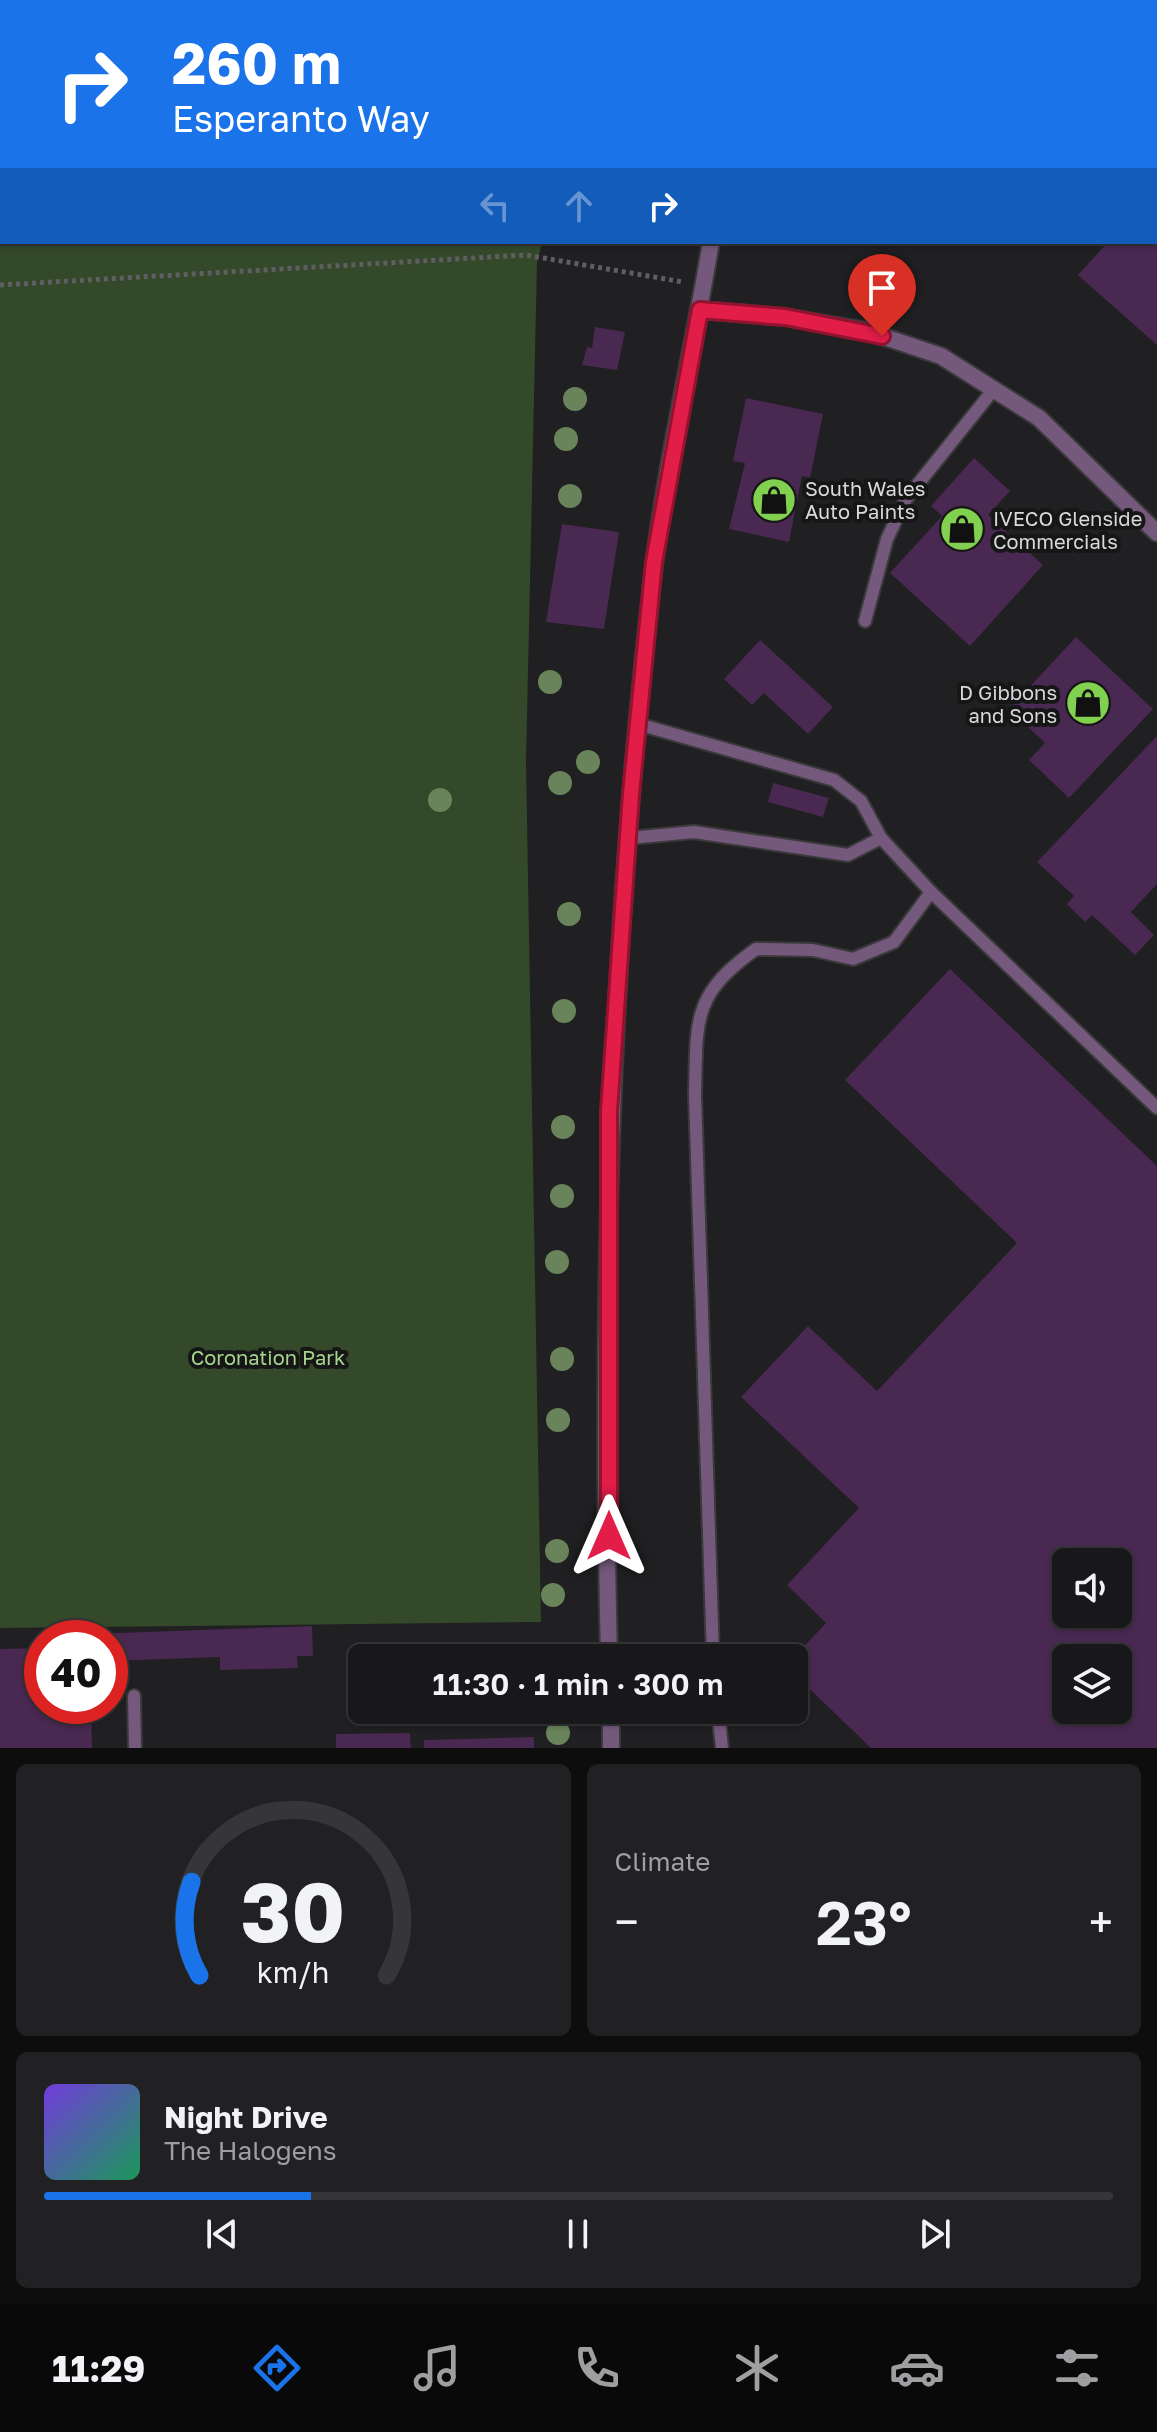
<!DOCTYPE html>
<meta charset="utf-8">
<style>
:root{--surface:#181719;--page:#212022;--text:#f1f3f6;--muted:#9f9fa2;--line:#363638;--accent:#1a73e8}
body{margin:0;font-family:"Golos Text",sans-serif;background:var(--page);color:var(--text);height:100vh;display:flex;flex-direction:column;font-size:30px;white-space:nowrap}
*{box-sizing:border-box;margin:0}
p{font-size:26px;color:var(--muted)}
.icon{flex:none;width:44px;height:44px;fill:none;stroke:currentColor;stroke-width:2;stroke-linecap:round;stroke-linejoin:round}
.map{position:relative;height:1748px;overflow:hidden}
.panel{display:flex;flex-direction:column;gap:16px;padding:16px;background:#0d0d0e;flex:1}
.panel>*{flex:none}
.banner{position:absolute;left:0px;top:0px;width:1158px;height:244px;box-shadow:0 2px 6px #0004,0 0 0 2px var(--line);background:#1a73e8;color:#fff;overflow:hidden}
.tools{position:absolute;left:1052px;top:1548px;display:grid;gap:16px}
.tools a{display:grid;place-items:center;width:80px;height:80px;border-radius:12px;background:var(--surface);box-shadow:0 2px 6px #0004,0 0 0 2px var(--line);font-size:40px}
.speed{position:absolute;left:24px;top:1620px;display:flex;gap:16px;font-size:40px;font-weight:700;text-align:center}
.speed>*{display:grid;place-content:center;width:104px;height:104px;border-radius:50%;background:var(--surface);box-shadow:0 2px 6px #0004,0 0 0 2px var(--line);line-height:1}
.speed .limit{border:12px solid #d22;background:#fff;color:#111}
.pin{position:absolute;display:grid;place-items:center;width:68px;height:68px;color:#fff;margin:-82px -34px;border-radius:50% 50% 50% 0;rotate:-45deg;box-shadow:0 0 8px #0007}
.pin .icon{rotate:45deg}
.me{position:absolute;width:88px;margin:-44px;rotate:0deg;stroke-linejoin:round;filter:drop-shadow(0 0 6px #0008)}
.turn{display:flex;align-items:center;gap:28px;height:168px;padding:0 40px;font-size:36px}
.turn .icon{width:104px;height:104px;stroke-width:2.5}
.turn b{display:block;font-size:56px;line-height:68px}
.lanes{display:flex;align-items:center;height:76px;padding:0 40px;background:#0003;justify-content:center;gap:40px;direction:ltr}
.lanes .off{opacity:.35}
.big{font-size:60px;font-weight:600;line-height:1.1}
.panel .tile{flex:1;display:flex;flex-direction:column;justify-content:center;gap:12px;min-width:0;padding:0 28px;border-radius:12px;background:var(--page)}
.panel .dial{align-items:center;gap:0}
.dial svg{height:208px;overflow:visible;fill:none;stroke:var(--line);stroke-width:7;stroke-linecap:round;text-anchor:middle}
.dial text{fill:var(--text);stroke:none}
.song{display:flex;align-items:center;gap:24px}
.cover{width:96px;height:96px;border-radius:12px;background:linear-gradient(135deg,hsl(260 70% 55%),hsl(150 70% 35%))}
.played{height:8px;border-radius:4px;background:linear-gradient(90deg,var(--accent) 25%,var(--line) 25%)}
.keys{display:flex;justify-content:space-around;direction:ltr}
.heat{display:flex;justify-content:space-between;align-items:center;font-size:44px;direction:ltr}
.panel .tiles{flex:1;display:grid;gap:16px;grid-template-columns:1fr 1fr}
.tile:last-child{grid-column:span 2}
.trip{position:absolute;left:348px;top:1644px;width:460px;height:80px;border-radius:12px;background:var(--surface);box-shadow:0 2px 6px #0004,0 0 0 2px var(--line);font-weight:600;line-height:80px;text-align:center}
.tabs{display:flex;height:128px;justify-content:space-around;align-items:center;background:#0a090a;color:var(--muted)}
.tabs .icon{width:56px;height:56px}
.tabs .active{color:var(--accent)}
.tabs b{font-size:36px;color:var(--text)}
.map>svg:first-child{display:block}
</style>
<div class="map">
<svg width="1157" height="1748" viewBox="0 0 1157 1748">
<rect width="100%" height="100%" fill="#201f21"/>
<path fill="#34482a" d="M0,0H593L2,2V242H542L537,263L526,762L541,1622L0,1628Z"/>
<g fill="#492851" fill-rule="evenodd">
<path d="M1108,242H1157V345L1078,275Z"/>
<path d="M595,327L625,332L617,370L582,365L587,347L592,348Z"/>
<path d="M746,398L823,414L810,478L802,476L789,542L729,529L745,463L733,461Z"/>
<path d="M974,458L1010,491L988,515L1043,565L970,646L890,573L942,516L931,506Z"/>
<path d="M562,524L619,532L604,629L546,622Z"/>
<path d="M1076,637L1153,709L1069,798L1029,760L1045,743L1009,709Z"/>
<path d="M760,640L833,707L808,734L764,693L752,705L724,679Z"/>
<path d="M1157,736V884L1131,912L1154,935L1135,955L1092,915L1085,922L1067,904L1074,896L1037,862Z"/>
<path d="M773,783L829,798L823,817L768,802Z"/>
<path d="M950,969L1157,1166V1748H871L794,1674V1657L826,1623L787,1585L859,1508L741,1397L808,1326L877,1391L1017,1243L845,1080ZM1066,1562H1118V1614H1066ZM1066,1658H1118V1710H1066Z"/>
<path d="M312,1626L313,1656H297L298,1668L220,1670V1657L110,1661V1638H91V1634Z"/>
<path d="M42,1648V1706H91L92,1748H0V1649Z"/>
<path d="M410,1733L411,1748H336V1734Z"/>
<path d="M534,1737V1748H424V1740Z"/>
</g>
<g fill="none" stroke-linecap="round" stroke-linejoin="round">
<g stroke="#3a393b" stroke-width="16">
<g id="service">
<path d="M865,621L887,539L906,499L994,389"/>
<path d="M629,838L694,832L848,855L881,838L861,801L834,780L638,724"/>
<path d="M881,838L931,892L1157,1108"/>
<path d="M713,1658L695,1095C697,1021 691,995 756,949L813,950L853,959L894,942L931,892"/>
<path d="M134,1696L135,1748"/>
<path d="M718,1710L722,1748"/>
</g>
</g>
<g stroke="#3a393b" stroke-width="20">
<path id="minor" d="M700,310L785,317L867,331L941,356L1039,418L1157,533"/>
</g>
<g stroke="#3a393b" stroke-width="20">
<g id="tertiary">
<path d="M752,2L753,0"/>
<path d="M609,1658C600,1294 611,928 654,566C667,458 693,350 711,242"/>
<path d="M611,1710V1748"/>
</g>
</g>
<path stroke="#5f5e60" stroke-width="5" stroke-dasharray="4 4" stroke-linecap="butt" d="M0,285L526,255L683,282"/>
<use href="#service" stroke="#75597c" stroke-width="12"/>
<use href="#minor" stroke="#75597c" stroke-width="16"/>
<use href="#tertiary" stroke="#75597c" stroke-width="16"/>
</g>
<g fill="#69835b">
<circle cx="575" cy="399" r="12"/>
<circle cx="566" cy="439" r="12"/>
<circle cx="570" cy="496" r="12"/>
<circle cx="550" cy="682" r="12"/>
<circle cx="588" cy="762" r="12"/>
<circle cx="560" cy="783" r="12"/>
<circle cx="440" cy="800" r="12"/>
<circle cx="569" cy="914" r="12"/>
<circle cx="564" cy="1011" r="12"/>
<circle cx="563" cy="1127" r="12"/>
<circle cx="562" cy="1196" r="12"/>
<circle cx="557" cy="1262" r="12"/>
<circle cx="562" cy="1359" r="12"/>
<circle cx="558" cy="1420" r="12"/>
<circle cx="557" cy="1551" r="12"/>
<circle cx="553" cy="1595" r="12"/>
<circle cx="558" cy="1733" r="12"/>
</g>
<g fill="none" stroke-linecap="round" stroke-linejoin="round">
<g stroke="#92132f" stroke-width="20">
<path id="route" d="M609,1536V1111L631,794L654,562L700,310L785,317L882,336"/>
</g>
<use href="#route" stroke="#e11d48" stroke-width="14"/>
</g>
<defs>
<g id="shop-disc" transform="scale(2.3)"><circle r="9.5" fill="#82d04f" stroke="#171617"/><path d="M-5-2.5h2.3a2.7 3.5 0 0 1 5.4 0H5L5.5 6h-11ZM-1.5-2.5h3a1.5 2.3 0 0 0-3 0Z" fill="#111"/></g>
</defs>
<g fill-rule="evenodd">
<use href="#shop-disc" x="774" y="500"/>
<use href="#shop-disc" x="962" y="529"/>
<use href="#shop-disc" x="1088" y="703"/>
</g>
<g text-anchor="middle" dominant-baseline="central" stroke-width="8" stroke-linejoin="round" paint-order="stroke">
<g font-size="20" fill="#d9d8da" stroke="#171617" text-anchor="start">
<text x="805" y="488">South Wales<tspan x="805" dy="23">Auto Paints</tspan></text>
<text x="993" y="518">IVECO Glenside<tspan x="993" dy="23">Commercials</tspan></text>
<text x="1057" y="692" text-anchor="end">D Gibbons<tspan x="1057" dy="23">and Sons</tspan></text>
</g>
<g font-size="20" fill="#a5d48b" stroke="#171617">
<text x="268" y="1357">Coronation Park</text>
</g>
</g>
</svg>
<div class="tools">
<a><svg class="icon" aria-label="sound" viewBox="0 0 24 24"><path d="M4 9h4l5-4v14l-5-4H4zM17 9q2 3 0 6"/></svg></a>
<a><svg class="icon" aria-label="layers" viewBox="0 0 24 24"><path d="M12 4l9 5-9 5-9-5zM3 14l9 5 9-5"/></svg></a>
</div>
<div class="speed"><div class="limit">40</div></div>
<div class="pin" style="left:882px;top:336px;background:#d93025"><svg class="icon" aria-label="arrive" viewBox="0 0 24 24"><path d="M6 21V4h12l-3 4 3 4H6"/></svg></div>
<svg class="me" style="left:609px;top:1536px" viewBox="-20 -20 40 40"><path d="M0-17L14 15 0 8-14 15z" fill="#e11d48" stroke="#fff" stroke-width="4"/></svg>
<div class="trip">11:30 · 1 min · 300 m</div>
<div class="banner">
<div class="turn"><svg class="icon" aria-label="right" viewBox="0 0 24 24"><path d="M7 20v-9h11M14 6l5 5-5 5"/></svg><div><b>260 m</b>Esperanto Way</div></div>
<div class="lanes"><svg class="icon off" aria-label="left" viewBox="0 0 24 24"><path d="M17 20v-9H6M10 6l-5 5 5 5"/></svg><svg class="icon off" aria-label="ahead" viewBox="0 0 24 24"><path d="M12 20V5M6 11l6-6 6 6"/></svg><svg class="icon" aria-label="right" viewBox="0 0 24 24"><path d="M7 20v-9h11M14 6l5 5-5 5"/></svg></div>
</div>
</div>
<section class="panel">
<div class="tiles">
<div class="tile dial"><svg viewBox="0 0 100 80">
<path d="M14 69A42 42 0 1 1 86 69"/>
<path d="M14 69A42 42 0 0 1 11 33" stroke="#1a73e8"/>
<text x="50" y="56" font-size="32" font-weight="700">30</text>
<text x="50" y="72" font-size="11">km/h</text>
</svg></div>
<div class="tile"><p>Climate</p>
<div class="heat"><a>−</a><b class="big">23°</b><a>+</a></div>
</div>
<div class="tile">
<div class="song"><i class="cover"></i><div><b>Night Drive</b><p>The Halogens</p></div></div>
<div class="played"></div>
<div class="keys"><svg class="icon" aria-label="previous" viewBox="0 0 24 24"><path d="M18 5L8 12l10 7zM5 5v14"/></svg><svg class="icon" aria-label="pause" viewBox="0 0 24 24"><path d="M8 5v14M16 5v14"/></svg><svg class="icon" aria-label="next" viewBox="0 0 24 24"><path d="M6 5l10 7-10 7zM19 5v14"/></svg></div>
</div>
</div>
</section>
<nav class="tabs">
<b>11:29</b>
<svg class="icon active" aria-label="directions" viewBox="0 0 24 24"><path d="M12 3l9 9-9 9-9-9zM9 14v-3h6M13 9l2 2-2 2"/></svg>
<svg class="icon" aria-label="music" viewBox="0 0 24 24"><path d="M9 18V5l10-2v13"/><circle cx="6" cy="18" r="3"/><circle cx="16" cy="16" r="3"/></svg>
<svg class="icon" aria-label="phone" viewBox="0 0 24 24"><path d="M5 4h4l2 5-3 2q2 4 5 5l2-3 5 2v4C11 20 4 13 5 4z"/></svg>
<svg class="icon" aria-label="climate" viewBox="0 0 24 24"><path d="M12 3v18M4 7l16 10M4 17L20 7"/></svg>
<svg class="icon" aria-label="car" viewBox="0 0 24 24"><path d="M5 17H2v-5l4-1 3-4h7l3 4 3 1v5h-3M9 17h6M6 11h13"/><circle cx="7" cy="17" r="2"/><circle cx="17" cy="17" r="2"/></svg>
<svg class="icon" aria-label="filters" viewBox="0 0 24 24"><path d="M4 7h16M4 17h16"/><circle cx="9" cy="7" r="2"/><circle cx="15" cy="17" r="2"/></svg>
</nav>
